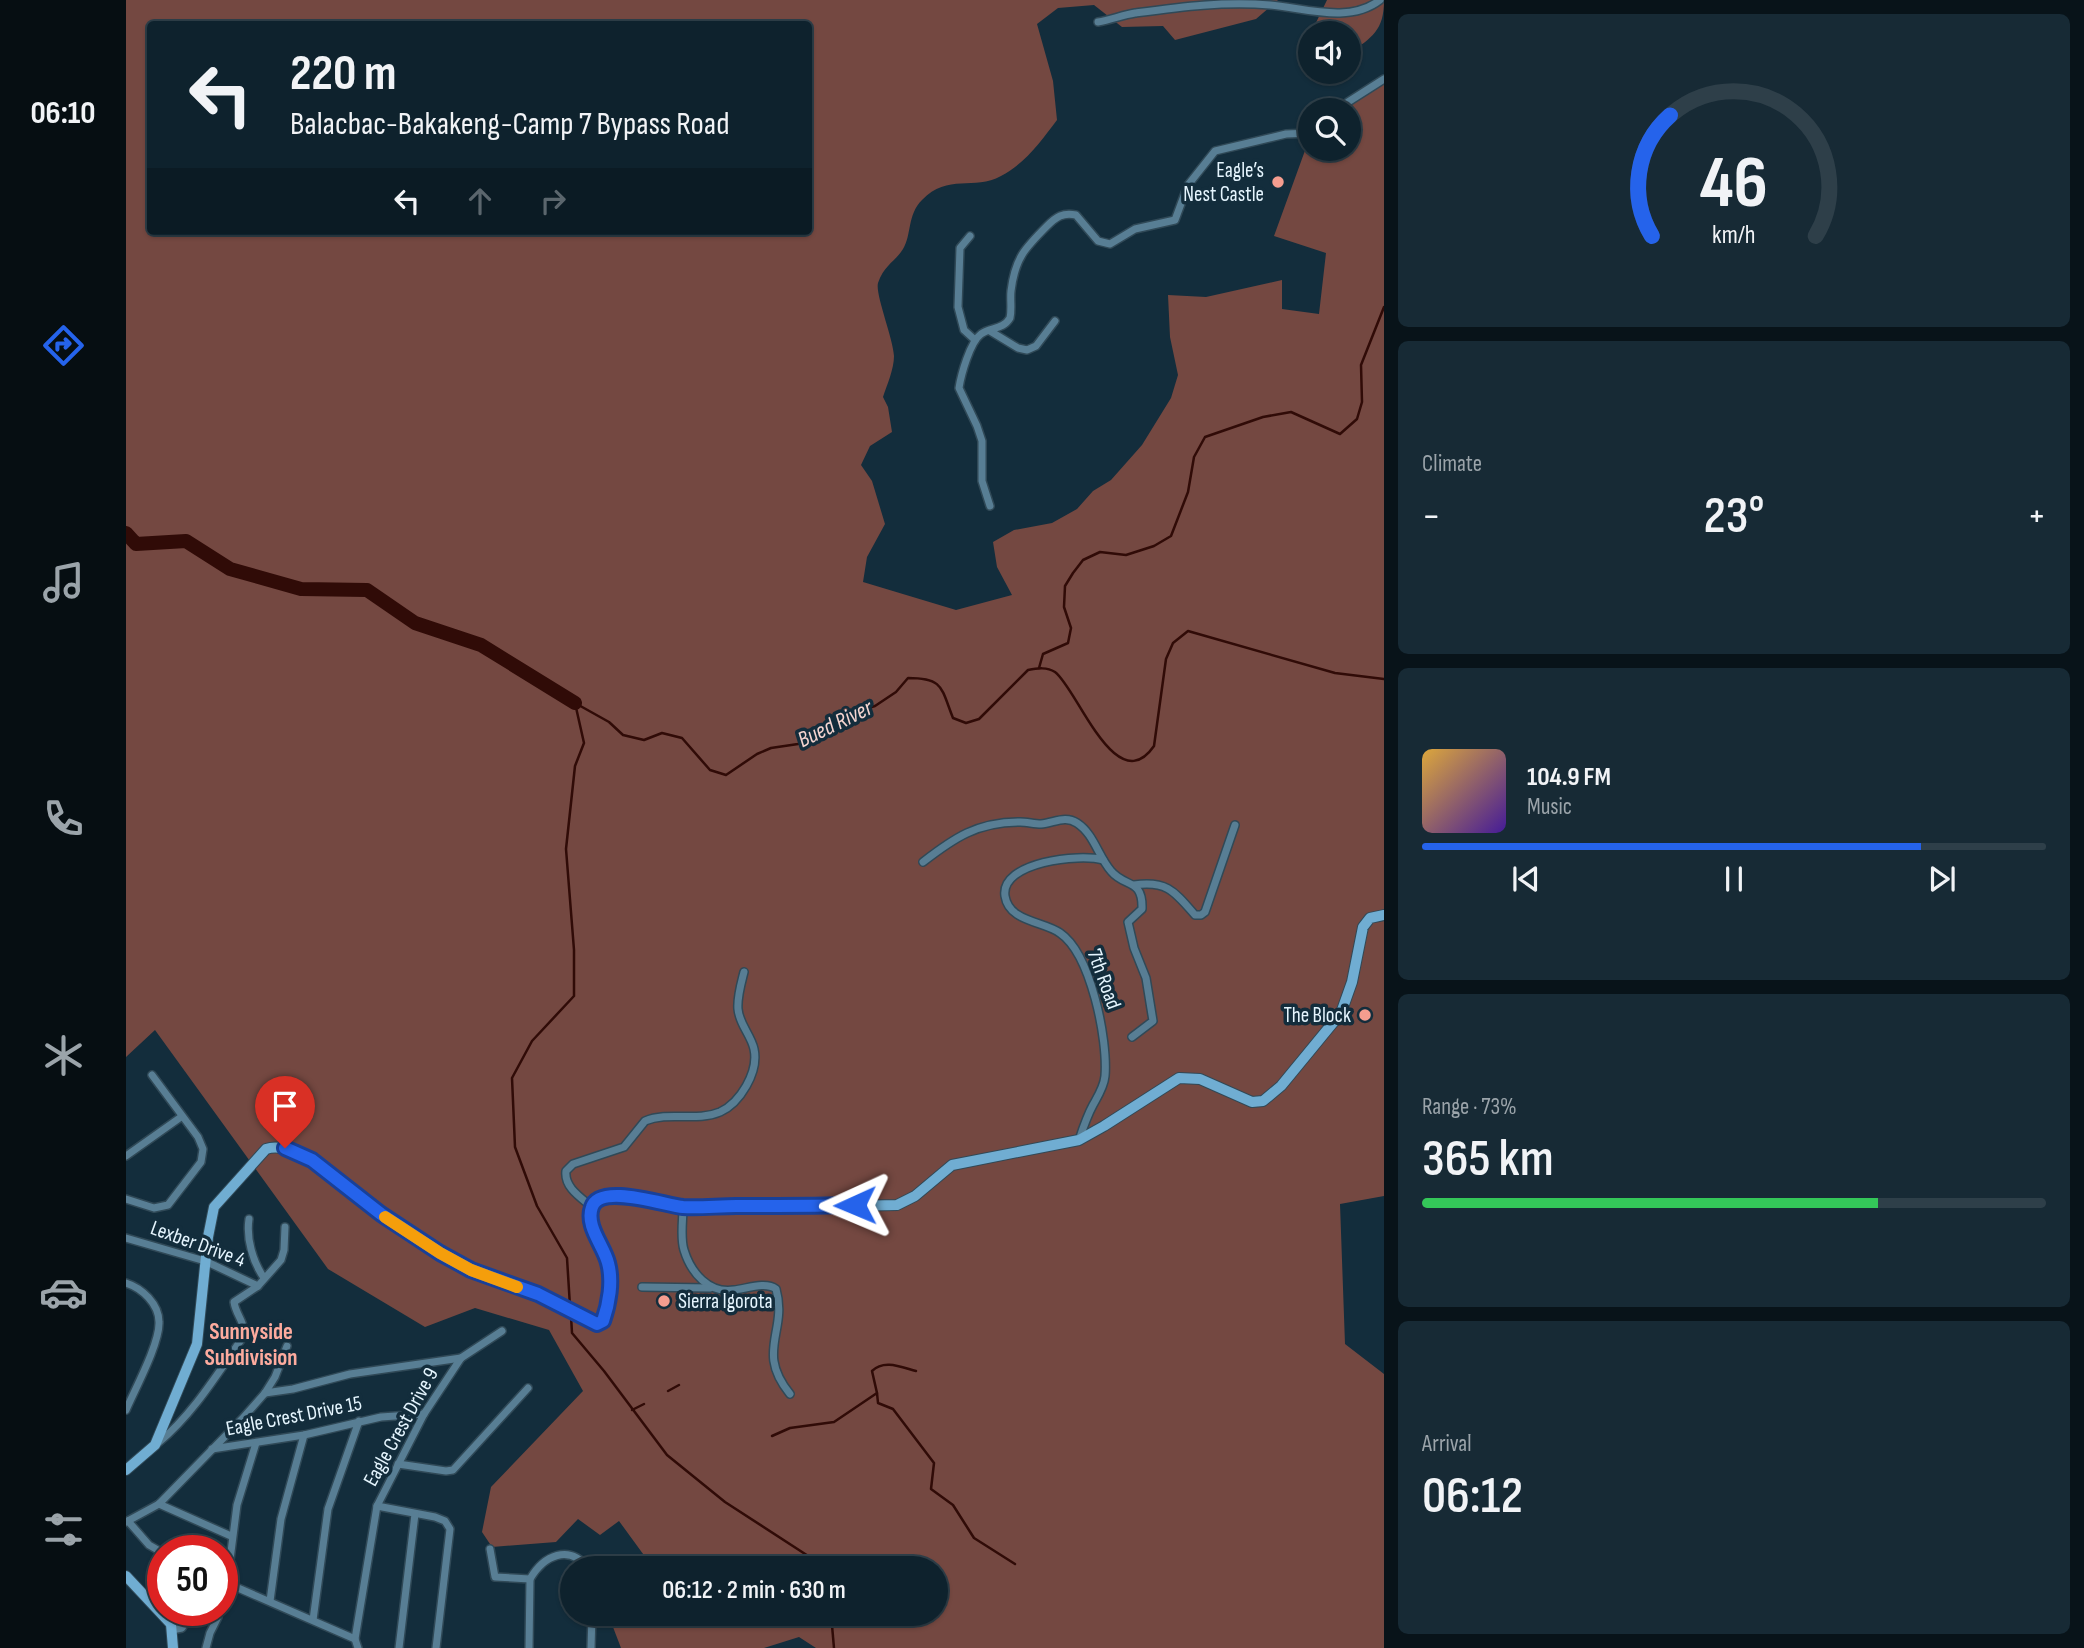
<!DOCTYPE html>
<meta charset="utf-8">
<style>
:root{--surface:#0e222d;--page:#172a35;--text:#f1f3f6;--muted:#9ba4aa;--line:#2e3f49;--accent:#2563eb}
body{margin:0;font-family:"Sofia Sans Condensed",sans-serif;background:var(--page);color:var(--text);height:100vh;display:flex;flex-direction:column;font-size:26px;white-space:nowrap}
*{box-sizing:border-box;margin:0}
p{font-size:23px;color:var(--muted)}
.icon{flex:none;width:38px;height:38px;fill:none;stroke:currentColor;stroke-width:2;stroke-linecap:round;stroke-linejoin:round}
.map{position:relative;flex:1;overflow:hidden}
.panel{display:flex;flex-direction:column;gap:14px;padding:14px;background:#081319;width:700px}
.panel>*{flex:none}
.banner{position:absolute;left:21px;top:21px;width:665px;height:214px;border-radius:7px;box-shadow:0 2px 5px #0004,0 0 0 2px var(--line);background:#0e222d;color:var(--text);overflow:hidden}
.fabs{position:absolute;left:1172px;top:21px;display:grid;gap:14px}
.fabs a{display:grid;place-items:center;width:63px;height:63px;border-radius:50%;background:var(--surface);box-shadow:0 2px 5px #0004,0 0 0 2px var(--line);font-size:35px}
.speed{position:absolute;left:21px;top:1535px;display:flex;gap:14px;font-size:35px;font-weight:700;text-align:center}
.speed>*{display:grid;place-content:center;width:91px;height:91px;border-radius:50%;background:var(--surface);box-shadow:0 2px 5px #0004,0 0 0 2px var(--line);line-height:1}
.speed .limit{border:10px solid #d22;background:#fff;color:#111}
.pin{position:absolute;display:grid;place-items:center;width:60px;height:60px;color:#fff;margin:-72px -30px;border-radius:50% 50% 50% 0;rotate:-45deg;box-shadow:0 0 7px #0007}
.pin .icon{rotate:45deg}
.me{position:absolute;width:77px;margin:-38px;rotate:269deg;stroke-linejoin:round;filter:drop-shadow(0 0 5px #0008)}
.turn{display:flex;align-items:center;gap:24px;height:147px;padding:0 28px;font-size:32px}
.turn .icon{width:91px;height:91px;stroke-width:2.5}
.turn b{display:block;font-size:49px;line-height:60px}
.lanes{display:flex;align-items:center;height:66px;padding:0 28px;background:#0003;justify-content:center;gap:35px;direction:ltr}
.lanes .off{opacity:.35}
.big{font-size:52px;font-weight:600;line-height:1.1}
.panel .tile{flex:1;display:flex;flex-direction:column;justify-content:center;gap:10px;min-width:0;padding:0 24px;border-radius:10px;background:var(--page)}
.panel .dial{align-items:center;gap:0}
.dial svg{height:182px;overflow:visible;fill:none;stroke:var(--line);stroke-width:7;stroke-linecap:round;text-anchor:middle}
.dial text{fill:var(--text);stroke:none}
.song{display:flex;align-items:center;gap:21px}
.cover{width:84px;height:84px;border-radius:10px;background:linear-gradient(135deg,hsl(40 70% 55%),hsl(260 70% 35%))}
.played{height:7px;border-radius:4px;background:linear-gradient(90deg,var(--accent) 80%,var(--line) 80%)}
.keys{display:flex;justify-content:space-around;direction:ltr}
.heat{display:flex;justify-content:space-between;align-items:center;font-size:38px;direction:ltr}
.charge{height:10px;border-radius:5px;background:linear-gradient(90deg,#34c759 73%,var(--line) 0)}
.trip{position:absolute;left:434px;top:1556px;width:388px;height:70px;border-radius:35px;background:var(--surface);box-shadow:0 2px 5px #0004,0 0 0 2px var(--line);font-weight:600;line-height:70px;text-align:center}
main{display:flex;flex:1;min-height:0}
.menu{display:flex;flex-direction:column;width:126px;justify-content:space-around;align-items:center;background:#060e12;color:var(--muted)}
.menu .icon{width:49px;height:49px}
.menu .current{color:var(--accent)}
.menu b{font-size:32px;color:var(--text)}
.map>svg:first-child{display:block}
</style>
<main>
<nav class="menu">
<b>06:10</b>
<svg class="icon current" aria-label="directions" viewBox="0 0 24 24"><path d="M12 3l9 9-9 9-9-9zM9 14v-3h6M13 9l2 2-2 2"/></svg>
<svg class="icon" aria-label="music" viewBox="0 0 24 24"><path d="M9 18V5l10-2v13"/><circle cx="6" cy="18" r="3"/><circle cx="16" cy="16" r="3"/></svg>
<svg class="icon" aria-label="phone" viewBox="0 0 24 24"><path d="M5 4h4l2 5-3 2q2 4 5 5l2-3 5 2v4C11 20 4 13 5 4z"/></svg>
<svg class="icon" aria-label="climate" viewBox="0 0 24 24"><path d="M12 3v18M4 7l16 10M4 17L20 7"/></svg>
<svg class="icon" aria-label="car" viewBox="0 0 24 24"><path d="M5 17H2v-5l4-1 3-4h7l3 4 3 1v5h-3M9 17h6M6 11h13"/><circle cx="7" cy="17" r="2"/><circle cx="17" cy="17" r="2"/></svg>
<svg class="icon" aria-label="filters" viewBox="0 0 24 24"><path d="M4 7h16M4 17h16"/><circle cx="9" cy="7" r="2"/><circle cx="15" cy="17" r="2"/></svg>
</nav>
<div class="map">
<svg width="1258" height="1648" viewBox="0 0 1258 1648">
<rect width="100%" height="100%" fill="#132d3c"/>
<g fill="#744841" fill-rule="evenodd">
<path d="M0,0H1152L1130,19L1049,40L1037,26L996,27L968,5L932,8L911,24L927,81L931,120C915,141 900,163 875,176C848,191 822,173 796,200C781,215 786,234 777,249C769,262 758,265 752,283C749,294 767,338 768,356C768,369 761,385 757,397L762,407L766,432L744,446L735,465L746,481L759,524L741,557L737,582L830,610L886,595L871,567L867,542L888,530L926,523L951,509L967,491L985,480L1016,445L1045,398L1052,375L1044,337L1042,295L1080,297L1156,280V309L1193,314L1200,253L1148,236L1185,134V149H1223V110H1212L1258,77V1196L1214,1204L1219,1344L1258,1374V1648H690L673,1637L638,1648H495L482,1614H810V1568H516L520,1558L493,1521L474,1535L452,1519L430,1542L366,1547L356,1532L365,1487L457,1391L423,1330L349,1308L299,1327L202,1269L29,1030L0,1057ZM24,24H682V231H24Z"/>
<path d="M1201,0H1258C1258,31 1246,37 1223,54V33H1185Z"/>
</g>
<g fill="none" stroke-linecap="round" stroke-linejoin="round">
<g stroke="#300b07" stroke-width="2.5">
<path d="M913,668L917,654L942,643L945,628L938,607L939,586L947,573L957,560L974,552L1000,555L1028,546L1045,536L1062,492L1068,457L1079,437L1137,417L1165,412L1214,434L1231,419L1236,402L1235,365L1258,307"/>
<path d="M449,703L483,722L497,735L518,740L536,733L556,738L584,770L600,775L631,754L645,748L672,744L722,714L749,706L770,692L782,678C818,678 815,688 827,718L840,723L853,719L902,670C912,668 921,667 929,672C951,688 990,801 1028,746L1040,659L1047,643L1062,631L1209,673L1258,679"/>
<path d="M444,1306L441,1258L411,1206L389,1147L386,1078L406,1041L448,996V950L440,849L449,766L458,743L449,703"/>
<path d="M445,1316L446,1333L478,1371L541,1455L599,1502L693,1563L694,1568"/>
<path d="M542,1391L553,1385"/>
<path d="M751,1393L752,1403L767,1409L808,1463L805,1489L827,1505L848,1538L889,1564"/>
<path d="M506,1410L518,1404"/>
<path d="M646,1436L664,1428L708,1422L751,1393L746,1371C758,1359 775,1367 790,1371"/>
<path d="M705,1614L708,1648"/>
</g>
<path stroke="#300b07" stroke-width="14" d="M0,533L10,544L60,541L104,569L175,589L241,590L289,623L355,645L449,703"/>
<g stroke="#304957" stroke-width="10">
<g id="street">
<path d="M972,22C985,20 996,15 1009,13C1054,7 1098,1 1144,5C1179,8 1223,24 1254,0"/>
<path d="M1214,110L1222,102L1258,79"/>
<path d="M844,236L834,248L832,307L838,330L849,340"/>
<path d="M864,331L892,348L901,350L910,346L929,321"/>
<path d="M864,506L856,481V441L851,426L833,388C835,375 844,342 855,334C864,327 877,330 884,318C886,309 884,300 885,291C889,258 899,248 921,226C930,217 937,212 950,215L972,241L984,244L1009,229L1049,220L1062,185L1089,151L1160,134L1185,133"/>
<path d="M797,862C828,838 851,822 894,822C901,822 908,824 915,824C928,823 939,815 951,823C968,834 972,856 985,871C999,888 1017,878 1016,909L1002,922L1008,948L1020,978L1027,1021L1006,1037"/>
<path d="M1008,885C1041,880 1049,892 1069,915H1075L1079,912L1109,825"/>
<path d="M953,1140C957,1128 961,1116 967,1105C972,1096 978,1087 979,1076C982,1040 965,954 934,933C917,921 883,922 879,896C874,862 954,853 977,860"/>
<path d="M0,1156L55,1117"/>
<path d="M0,1199L28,1208L42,1205L75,1162L77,1149L72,1137L26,1075"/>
<path d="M466,1207C454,1197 438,1187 440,1171L447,1164L498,1147L519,1121C543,1111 570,1122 594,1112C614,1103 633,1072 628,1049C625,1035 613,1024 612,1009C611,997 615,984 618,972"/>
<path d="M557,1207C557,1221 554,1237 558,1250C565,1273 583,1294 608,1290C620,1289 639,1281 650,1289C662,1332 629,1351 664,1394"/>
<path d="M123,1219C120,1239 127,1262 138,1278"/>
<path d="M0,1238L79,1261L132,1286"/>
<path d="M0,1283C16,1288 33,1304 33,1322C34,1343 9,1389 0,1410"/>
<path d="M516,1287L584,1288"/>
<path d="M139,1393L167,1389L224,1374L335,1358L376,1331"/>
<path d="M32,1443C66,1415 90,1376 115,1340C123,1325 110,1317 108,1302L132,1286L155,1260L158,1250L159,1227"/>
<path d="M86,1449L178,1435L255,1417L298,1414"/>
<path d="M272,1464L320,1471L327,1470L402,1388"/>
<path d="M33,1504L105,1536"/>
<path d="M251,1506L309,1517L319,1521L324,1529L310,1648"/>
<path d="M2,1521L23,1545L37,1553"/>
<path d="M0,1522L33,1504L116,1419L139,1393L149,1377L161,1346"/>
<path d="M364,1549L369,1577L404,1579"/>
<path d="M96,1581L229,1639L232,1648"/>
<path d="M101,1583L111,1505L130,1443"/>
<path d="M144,1601L155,1519L178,1435"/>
<path d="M187,1620L202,1509L233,1421"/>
<path d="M46,1630L56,1628L67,1610"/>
<path d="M229,1639L251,1506L298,1414L335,1358"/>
<path d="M80,1648L84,1633L92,1617"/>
<path d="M273,1648L289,1514"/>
<path d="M403,1648L404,1579C418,1555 443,1544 462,1568"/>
<path d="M465,1648L466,1614"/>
</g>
</g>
<g stroke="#304957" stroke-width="12">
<g id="secondary">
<path d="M0,1470L29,1445L71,1344L82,1237L88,1207L140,1149C173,1138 227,1193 253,1213C282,1234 313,1255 345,1270C366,1280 389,1285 411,1294C431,1302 449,1314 468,1323H474C485,1310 487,1278 482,1261C476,1246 459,1224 466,1206C476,1184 539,1205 558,1207C581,1208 604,1206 627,1206C675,1206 723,1206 771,1205L789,1196L826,1165L953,1140L978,1126L1053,1078L1074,1079L1126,1102L1137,1101L1155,1086L1215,1013L1226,982L1237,927L1244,918L1258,915"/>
<path d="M0,1576L45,1624L47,1648"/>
</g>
</g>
<use href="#street" stroke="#587e94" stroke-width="7"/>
<use href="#secondary" stroke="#70add2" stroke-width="10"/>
</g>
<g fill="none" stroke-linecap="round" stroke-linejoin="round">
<g stroke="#184099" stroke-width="18">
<path id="route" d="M159,1148L186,1160L255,1214L314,1253L345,1270L412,1294L471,1324L477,1321C483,1304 487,1281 482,1263C478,1246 459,1226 466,1207C474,1183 538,1205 557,1207C574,1208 593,1206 610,1206C650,1206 689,1206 729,1205"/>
</g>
<use href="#route" stroke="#2563eb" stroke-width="12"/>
<path stroke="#f59e0b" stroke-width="12" d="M259,1217L314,1253L345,1270L391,1287"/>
</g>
<g fill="#f59d8f" stroke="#132d3c" stroke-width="2.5">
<circle cx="1152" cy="182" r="7"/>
<circle cx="1239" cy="1015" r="7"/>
<circle cx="538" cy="1301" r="7"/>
</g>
<g text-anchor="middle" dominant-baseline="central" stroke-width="7" stroke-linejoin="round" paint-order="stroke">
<g font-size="21" fill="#e5f5fe" stroke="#132d3c" text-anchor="end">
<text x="1138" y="170">Eagle’s<tspan x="1138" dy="24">Nest Castle</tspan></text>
<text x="1225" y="1015">The Block</text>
<text x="552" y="1301" text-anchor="start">Sierra Igorota</text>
</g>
<g font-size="21" fill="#e5f5fe" stroke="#132d3c">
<text transform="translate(978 979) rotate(70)">7th Road</text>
<text transform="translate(72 1244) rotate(20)">Lexber Drive 4</text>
<text transform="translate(168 1416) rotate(-11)">Eagle Crest Drive 15</text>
<text transform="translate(275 1427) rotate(-61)">Eagle Crest Drive 9</text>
</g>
<g font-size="23" font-style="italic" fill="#f6d6d1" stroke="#132d3c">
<text transform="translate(709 724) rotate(-26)">Bued River</text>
</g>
<g font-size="23" font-weight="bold" fill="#fdab9e" stroke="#132d3c">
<text x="125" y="1332">Sunnyside<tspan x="125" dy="26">Subdivision</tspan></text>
</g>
</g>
</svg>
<div class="fabs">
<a><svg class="icon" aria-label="sound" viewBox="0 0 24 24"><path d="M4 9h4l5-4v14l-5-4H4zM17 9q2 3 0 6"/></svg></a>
<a><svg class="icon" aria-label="search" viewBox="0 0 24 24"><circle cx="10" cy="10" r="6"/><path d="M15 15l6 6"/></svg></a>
</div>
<div class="speed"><div class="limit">50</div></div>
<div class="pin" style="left:159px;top:1148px;background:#d93025"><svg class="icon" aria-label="arrive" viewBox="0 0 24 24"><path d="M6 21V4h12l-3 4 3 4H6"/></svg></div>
<svg class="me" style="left:729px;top:1205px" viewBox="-20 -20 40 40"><path d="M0-17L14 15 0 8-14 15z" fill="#2563eb" stroke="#fff" stroke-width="4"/></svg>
<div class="trip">06:12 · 2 min · 630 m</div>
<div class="banner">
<div class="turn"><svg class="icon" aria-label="left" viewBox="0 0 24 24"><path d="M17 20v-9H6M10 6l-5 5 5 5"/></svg><div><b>220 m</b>Balacbac-Bakakeng-Camp 7 Bypass Road</div></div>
<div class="lanes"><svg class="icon" aria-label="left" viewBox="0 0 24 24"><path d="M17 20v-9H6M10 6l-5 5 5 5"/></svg><svg class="icon off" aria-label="ahead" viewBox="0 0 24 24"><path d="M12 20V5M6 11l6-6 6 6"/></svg><svg class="icon off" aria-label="right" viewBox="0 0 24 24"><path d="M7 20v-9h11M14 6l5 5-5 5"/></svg></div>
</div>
</div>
<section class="panel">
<div class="tile dial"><svg viewBox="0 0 100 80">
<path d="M14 69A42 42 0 1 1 86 69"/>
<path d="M14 69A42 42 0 0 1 22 16" stroke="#2563eb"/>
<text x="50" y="56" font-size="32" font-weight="700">46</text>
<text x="50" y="72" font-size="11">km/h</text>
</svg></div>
<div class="tile"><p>Climate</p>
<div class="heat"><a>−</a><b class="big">23°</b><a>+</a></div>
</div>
<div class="tile">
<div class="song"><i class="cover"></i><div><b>104.9 FM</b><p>Music</p></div></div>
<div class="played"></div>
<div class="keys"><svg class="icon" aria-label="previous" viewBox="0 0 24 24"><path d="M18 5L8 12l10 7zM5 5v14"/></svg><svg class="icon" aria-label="pause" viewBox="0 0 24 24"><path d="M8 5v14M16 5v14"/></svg><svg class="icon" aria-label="next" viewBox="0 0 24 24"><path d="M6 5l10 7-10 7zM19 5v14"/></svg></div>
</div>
<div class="tile"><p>Range · 73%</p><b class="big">365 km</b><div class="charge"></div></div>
<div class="tile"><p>Arrival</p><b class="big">06:12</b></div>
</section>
</main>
